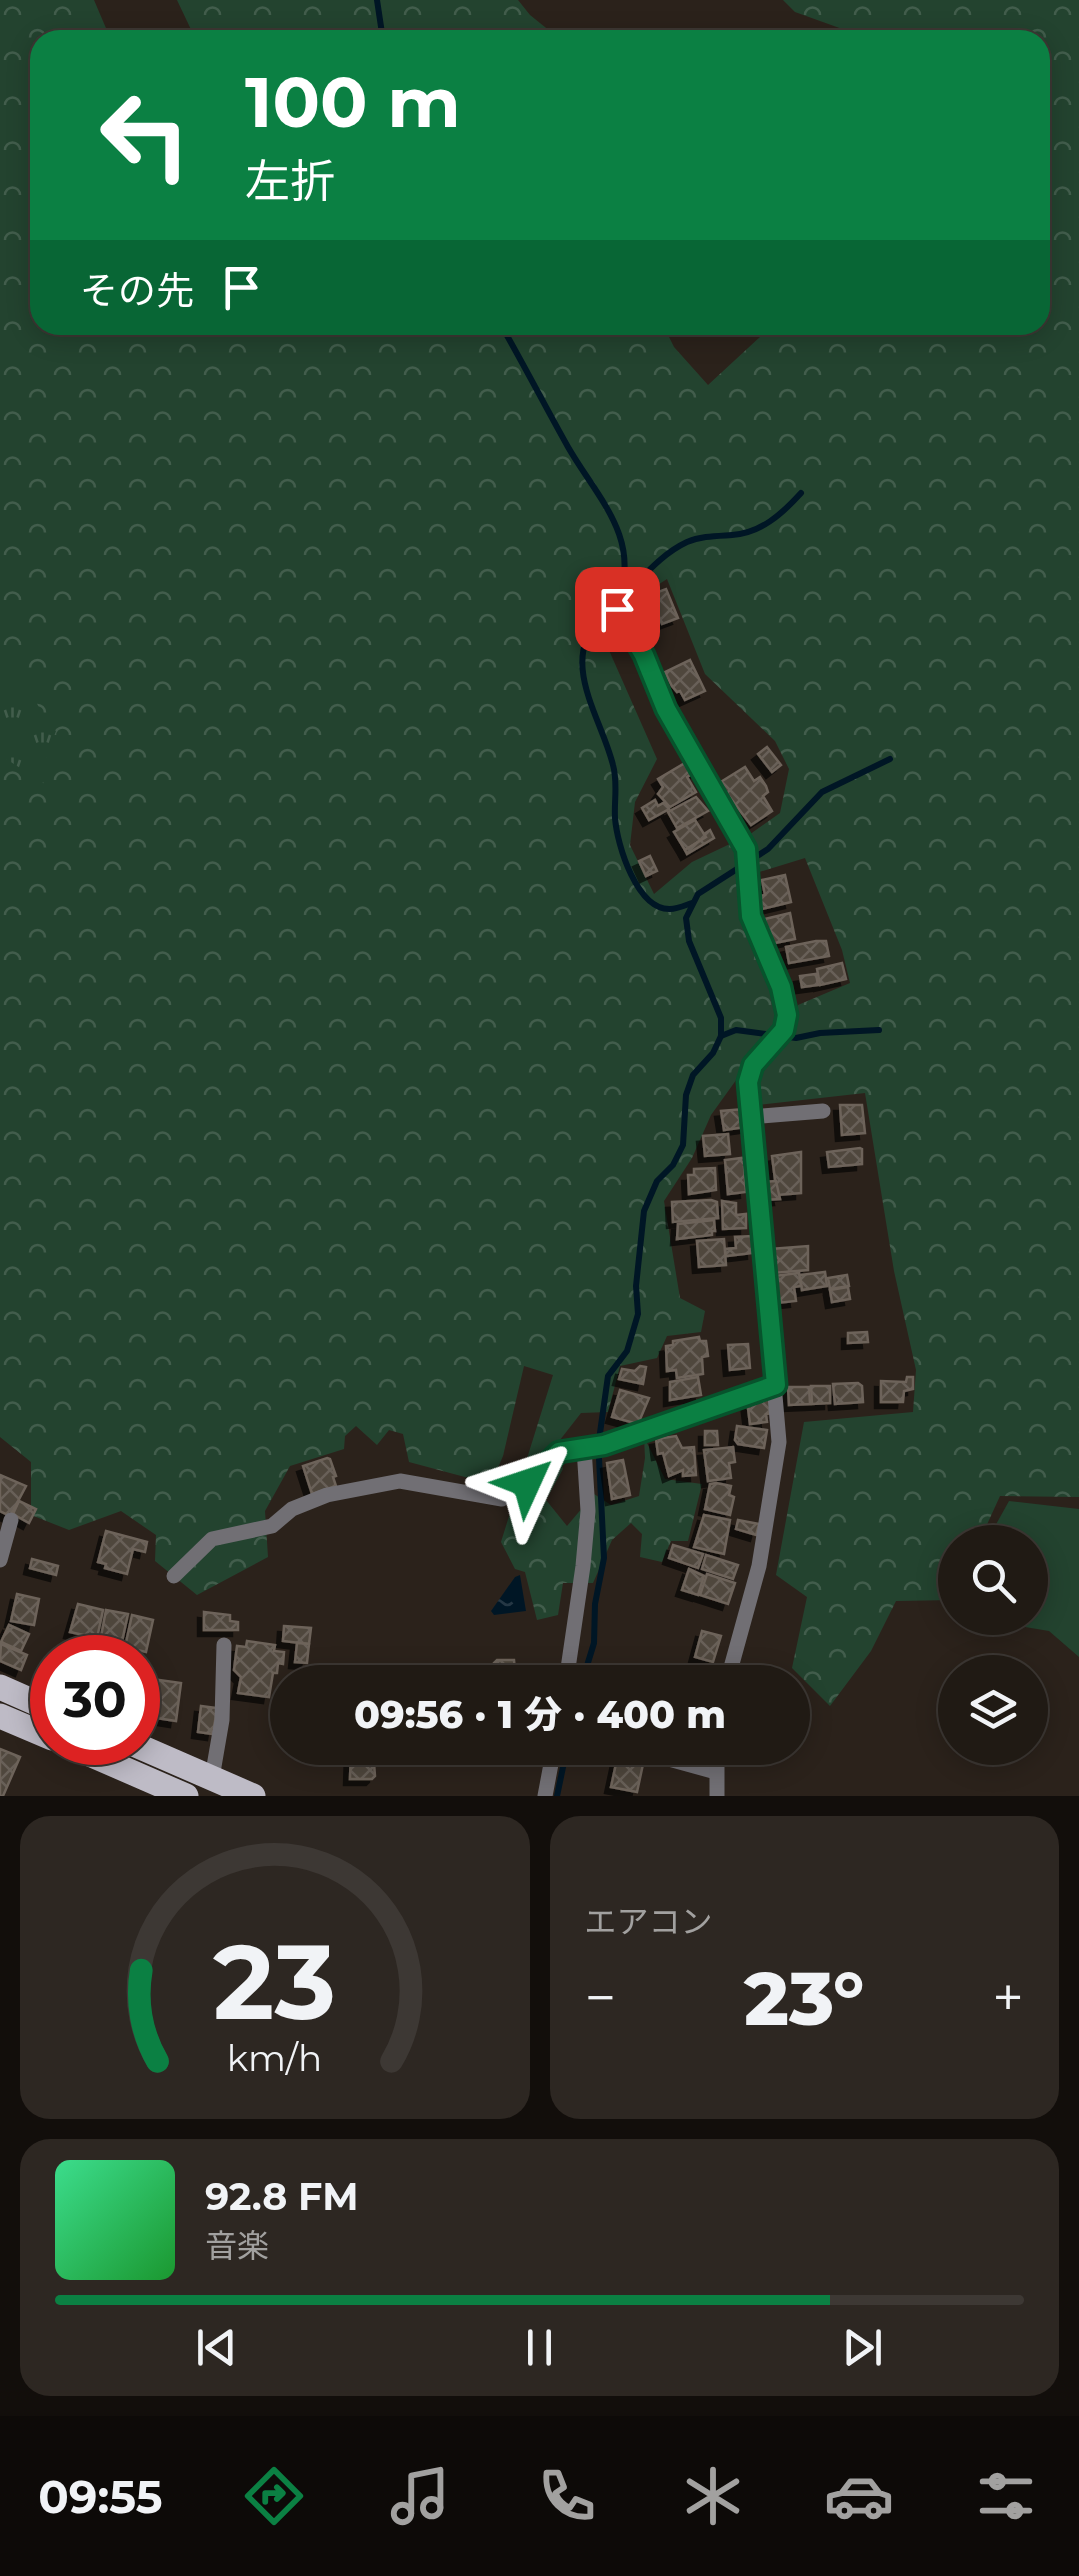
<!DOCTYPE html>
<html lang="ja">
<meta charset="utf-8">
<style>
:root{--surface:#201a14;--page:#2d2722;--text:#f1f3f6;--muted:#a2a1a0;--line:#3d3834;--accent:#0b8043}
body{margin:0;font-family:Montserrat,"Noto Sans JP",sans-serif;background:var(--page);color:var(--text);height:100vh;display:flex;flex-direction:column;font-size:38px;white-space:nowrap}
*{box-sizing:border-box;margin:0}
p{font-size:32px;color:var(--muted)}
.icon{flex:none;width:55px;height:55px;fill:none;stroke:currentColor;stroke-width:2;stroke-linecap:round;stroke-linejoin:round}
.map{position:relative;height:1796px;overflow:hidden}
.side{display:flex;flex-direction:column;gap:20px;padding:20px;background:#120e0b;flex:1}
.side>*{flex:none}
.guide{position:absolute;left:30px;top:30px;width:1020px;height:305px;border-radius:30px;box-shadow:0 5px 25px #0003,0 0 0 2px var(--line);background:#0b8043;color:#fff;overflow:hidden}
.fabs{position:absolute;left:938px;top:1525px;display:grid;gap:20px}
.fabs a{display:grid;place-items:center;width:110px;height:110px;border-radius:50%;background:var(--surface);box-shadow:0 5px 25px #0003,0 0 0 2px var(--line);font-size:50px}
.speed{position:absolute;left:30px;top:1635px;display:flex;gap:20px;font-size:50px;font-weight:700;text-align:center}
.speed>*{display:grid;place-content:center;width:130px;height:130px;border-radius:50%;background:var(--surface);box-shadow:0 5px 25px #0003,0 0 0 2px var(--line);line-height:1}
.speed .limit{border:15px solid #d22;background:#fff;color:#111}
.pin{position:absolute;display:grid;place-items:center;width:85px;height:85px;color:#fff;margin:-42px;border-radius:20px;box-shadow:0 5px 15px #0006}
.me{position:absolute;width:110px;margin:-55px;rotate:48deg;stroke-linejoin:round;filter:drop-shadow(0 0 8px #0008)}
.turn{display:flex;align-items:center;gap:35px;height:210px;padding:0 50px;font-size:45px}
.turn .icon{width:130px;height:130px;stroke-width:2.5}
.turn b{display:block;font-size:70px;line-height:85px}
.then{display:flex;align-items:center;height:95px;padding:0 50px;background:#0003;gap:20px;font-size:38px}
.big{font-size:75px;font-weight:800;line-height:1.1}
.side .widget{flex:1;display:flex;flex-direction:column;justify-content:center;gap:15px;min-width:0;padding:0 35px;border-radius:30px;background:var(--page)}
.side .dial{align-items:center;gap:0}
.dial svg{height:260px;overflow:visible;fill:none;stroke:var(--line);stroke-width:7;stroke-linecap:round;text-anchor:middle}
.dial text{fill:var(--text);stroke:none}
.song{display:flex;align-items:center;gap:30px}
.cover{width:120px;height:120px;border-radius:15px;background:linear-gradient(135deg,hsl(150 70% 55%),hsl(130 70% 35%))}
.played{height:10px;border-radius:5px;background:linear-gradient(90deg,var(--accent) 80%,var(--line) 80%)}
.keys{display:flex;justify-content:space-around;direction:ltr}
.heat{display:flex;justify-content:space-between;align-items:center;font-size:55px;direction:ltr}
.side .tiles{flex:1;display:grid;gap:20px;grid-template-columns:1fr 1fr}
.widget:last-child{grid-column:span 2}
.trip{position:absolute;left:270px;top:1665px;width:540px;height:100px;border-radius:50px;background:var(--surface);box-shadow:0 5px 25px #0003,0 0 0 2px var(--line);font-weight:800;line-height:100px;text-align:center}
.dock{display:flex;height:160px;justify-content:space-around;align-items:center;background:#0d0a08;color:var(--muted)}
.dock .icon{width:70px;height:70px}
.dock .current{color:var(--accent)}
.dock b{font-size:45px;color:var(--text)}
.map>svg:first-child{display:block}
</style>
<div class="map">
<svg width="1079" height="1796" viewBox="0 0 1079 1796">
<defs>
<pattern id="forest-crowns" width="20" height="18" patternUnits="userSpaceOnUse" patternTransform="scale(2.5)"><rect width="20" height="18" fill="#23432f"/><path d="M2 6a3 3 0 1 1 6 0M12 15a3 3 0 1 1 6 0" fill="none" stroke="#425d4c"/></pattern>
<pattern id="park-tufts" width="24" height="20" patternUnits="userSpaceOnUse" patternTransform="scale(2.5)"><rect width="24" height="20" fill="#23432f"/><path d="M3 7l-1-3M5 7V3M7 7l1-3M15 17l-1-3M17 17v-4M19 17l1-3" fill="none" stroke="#425d4c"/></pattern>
<pattern id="water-ripples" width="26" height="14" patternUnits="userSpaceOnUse" patternTransform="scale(2.5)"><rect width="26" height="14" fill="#001625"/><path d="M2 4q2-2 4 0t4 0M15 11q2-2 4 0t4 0" fill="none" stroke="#253744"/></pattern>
<pattern id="building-cross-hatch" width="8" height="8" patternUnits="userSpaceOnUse" patternTransform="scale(2.5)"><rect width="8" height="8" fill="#4f463d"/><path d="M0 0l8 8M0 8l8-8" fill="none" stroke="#686058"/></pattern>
<filter id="shadow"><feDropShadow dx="-6" dy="6" stdDeviation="0" flood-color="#0009"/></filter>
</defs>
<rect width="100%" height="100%" fill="#2b221b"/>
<path fill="#23432f" d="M1009,1501L1079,1509V1657L1049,1631L972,1618H1030V1542H989V1537Z"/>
<g fill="url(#forest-crowns)">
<path d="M0,0H94L111,40H40V325H663L674,347L708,385L773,325H1040V40H873L795,12L783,0H1079V1497L1000,1496L979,1542H955L953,1600L896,1601L871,1651L830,1706L792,1668L807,1597L776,1575L804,1422L913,1412L916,1370L894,1271L865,1093L758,1105C757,1097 755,1088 757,1081C763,1051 798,1041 798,1005L850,983L842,950L805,858L756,873L749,835L780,813L789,769L775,741L705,674L667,579L614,613L608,648L657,759L635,802L630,845L654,894L692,862L732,843L737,854L741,919L776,1001L778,1013L772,1030L711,1115L692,1158L664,1201L680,1298L705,1311L701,1332L667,1336L657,1358L620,1366L608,1412L581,1413L556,1445L563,1469L546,1500L567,1526L594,1494L611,1505L639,1496L645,1458L644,1437L665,1479L702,1484L688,1541H671L662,1562L640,1557L642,1534L631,1523L612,1540L593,1583H563L558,1615L537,1620L525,1572L515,1569L501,1542L553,1375L524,1366L503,1456L491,1484L409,1462L403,1434L389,1430L377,1445L356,1426L345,1436L344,1449L290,1466L265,1511L268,1557L197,1595L155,1561L156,1535L121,1511L69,1530L31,1515V1462L0,1437Z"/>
<path d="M177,0H518L530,15L561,40H196Z"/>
</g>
<path fill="url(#park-tufts)" d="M5,670L31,692L48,725L56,731L46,759L45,784L0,755V699Z"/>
<path fill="url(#water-ripples)" d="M520,1575L526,1611L494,1615L491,1611L515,1577Z"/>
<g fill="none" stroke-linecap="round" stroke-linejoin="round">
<g stroke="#001625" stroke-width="6">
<path d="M377,0L383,40"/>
<path d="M501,325C524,365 545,406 568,447C596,496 642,538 618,600"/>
<path d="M692,903C686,905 677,909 670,909C637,910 617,845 615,818C614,800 618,783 613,765C601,716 558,662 601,616C606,610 613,607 618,601C640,581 659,555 687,542C701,536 717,536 732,535C761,533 782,514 801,493"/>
<path d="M721,1036L736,1030L796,1038L820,1033L879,1030"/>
<path d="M599,1440L608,1376L627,1351L638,1314L636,1286L644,1211L657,1181L673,1165L683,1145L686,1095L693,1075L713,1053L721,1036V1018L689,941L686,918L698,894L768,849L822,792L890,759"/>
<path d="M582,1682L594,1643L595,1604L604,1558L599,1458"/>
<path d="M557,1796L567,1748"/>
</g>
</g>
<g fill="url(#building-cross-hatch)" stroke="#6d635a" stroke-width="2.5" filter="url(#shadow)">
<path d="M666,589L678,618L662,624L650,595Z"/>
<path d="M690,660L705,691L685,700L680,691L677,692L672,686L665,672Z"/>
<path d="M767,747L781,765L772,772L758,754Z"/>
<path d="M690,760L697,771L687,777L696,792L670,807L658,794L663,787L658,779Z"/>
<path d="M745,767L754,781L760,777L766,786L768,792L763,796L772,811L751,825L719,783Z"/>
<path d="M696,797L708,811L677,828L668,812Z"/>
<path d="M655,800L658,806L665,802L669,809L649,820L642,808Z"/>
<path d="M695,820L706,837L685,850L674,832Z"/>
<path d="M710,830L714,838L687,854L685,850L706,837L704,834Z"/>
<path d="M650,856L657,871L646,876L639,861Z"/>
<path d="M785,875L791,902L762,909L760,896L765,895L762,880Z"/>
<path d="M790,913L795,939L770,944L765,919Z"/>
<path d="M816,941H826L829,956L789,963L786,947Z"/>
<path d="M842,963L846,979L820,985L817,969Z"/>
<path d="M816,974L818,985L802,987L800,976Z"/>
<path d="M840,1105H862L865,1133L842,1135Z"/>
<path d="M744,1109L746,1127L724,1130L721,1111Z"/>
<path d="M728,1134L730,1154L705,1156L703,1136Z"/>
<path d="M860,1148L862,1149V1164L829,1167L827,1152Z"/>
<path d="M801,1152V1193L777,1195L772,1156Z"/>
<path d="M749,1157L750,1166L744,1167L746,1192L728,1194L725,1160Z"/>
<path d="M715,1168L716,1190L689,1194L688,1175H694V1169Z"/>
<path d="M776,1181L780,1199L765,1200L763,1182Z"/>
<path d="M711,1200L717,1202L718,1218L673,1222L672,1202Z"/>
<path d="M722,1201L736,1203V1215L746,1214V1228L723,1229Z"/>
<path d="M714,1220L715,1231H712V1235L677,1239L678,1224Z"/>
<path d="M752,1236L753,1253L726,1256L725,1249L736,1248L735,1237Z"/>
<path d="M724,1239L726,1265L699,1267L697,1241Z"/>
<path d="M808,1246V1270L773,1273L771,1249Z"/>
<path d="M825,1272L827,1286L802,1290L800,1275Z"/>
<path d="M799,1273L801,1286L794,1287L796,1301L777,1303L775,1289H770L769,1281L774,1280V1276Z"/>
<path d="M847,1275L849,1286L830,1289L828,1278Z"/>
<path d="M848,1287L850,1299L832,1302L830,1290Z"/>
<path d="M867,1332L868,1342L848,1343V1333Z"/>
<path d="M699,1337L700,1341H706L708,1356L702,1357L703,1374L677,1378L676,1370L667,1371L666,1346L673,1345V1341Z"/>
<path d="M748,1344L750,1368L730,1370L728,1345Z"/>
<path d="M640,1366L646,1367L643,1384L619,1379L622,1369L635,1371Z"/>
<path d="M698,1377L701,1395L670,1400V1382Z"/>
<path d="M907,1377H913V1389L904,1391L903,1402H881V1381L906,1382Z"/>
<path d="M858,1383L862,1386L863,1402L835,1404L833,1384Z"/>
<path d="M811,1386H830V1403L812,1404Z"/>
<path d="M788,1387H809L810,1404L789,1405Z"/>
<path d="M620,1390L649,1398L638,1424L612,1417Z"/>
<path d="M764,1396L771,1398L773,1413L766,1414L767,1422L750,1424L747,1400Z"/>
<path d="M737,1426L767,1430L764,1448L738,1444L735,1440Z"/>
<path d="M705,1431H717L718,1445H705Z"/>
<path d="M676,1436L682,1448L694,1447L696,1475L683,1476V1470L669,1476L663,1453L658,1454L656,1439Z"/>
<path d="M733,1447L735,1462L729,1463L731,1478L708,1481L704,1450Z"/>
<path d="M327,1458L330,1459L336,1476L333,1477L336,1486L312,1494L303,1466Z"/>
<path d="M623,1460L630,1495L612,1499L607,1463Z"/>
<path d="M0,1475L26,1486L10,1516L0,1511Z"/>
<path d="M716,1483L731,1486L729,1495L734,1497L730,1515L705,1509L710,1484Z"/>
<path d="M19,1501L36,1509L29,1523L13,1514Z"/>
<path d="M704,1515L730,1520L724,1554L694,1547Z"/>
<path d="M738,1520L759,1524L756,1535L736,1529Z"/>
<path d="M106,1531L147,1542L145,1552L133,1549L127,1574L105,1568L106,1564L98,1562Z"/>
<path d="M673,1545L703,1554L698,1568L669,1558Z"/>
<path d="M706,1555L738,1565L733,1579L702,1569Z"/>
<path d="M32,1559L58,1566L56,1575L30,1568Z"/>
<path d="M689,1569L704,1576L698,1595L682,1590Z"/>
<path d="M707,1574L735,1583L728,1604L700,1595Z"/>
<path d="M17,1594L39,1599L34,1625L11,1621Z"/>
<path d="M78,1604L103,1610L97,1638L70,1632Z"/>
<path d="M106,1610L128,1614L121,1646L100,1642Z"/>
<path d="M204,1612L230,1615V1621L238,1622V1630H204Z"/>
<path d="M132,1615L153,1620L146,1652L125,1647Z"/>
<path d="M9,1625L29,1634L21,1651L1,1642Z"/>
<path d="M284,1626L311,1628L309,1644L283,1641Z"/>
<path d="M702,1631L721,1636L713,1662L695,1657Z"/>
<path d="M247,1641L275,1645L274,1651L284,1652L283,1664L278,1663L277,1673H273L269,1697L238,1693L241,1677L234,1670L237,1646L246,1647Z"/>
<path d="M297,1643L309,1644L307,1663L295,1662Z"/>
<path d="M1,1644L27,1655L21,1670L0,1661Z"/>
<path d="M497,1660H514L515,1671H498L494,1663Z"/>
<path d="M660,1674L671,1677L672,1674L685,1678L684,1682H658Z"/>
<path d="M152,1679L181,1683L176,1721L150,1717L154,1691H150Z"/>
<path d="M201,1706L217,1708L213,1734L198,1732Z"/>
<path d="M0,1749L20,1757L3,1796H0Z"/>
<path d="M351,1749L373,1750L375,1776L372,1779H350Z"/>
<path d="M619,1750L645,1755L637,1792L611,1787Z"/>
</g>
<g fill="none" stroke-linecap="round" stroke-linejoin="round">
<g stroke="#716f74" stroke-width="15">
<path d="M617,609L644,655L666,709L746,849L751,916L781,987L787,1015L784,1030L753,1065L748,1082L779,1442L759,1566L727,1682"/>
<path d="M751,1117L823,1111"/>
<path d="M0,1560L11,1520"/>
<path d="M174,1576L212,1539L272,1526L292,1509L327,1495L400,1481L502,1499L527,1483L559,1452L584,1448"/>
<path d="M566,1682L583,1566L588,1511L584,1448L603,1445L776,1385"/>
<path d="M658,1756L716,1772"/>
<path d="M212,1778L222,1720L224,1645"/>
<path d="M545,1796L554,1748"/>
<path d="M717,1796V1748"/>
</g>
<g stroke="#bebbc6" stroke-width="25">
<path d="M0,1687L52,1710"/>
<path d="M0,1716L52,1738"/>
<path d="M62,1742L186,1796"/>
<path d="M129,1742L253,1796"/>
</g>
</g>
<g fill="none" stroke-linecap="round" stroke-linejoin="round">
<g stroke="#07532c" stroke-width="25">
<path id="route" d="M527,1483L559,1452L604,1445L776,1385L748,1082L753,1065L784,1030L787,1015L781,987L751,916L746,849L666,709L644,655L617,609"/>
</g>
<use href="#route" stroke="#0b8043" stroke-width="18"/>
</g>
</svg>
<div class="fabs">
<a><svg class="icon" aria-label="search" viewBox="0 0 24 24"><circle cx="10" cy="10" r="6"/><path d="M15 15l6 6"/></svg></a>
<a><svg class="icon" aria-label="layers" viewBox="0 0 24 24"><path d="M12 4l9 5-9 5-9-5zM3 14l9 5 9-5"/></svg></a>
</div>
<div class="speed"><div class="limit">30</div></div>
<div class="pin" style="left:617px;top:609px;background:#d93025"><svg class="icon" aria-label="arrive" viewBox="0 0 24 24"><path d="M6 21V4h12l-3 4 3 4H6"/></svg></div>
<svg class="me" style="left:527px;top:1483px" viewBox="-20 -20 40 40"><path d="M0-17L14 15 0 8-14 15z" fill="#0b8043" stroke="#fff" stroke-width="4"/></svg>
<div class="trip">09:56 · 1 分 · 400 m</div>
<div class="guide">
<div class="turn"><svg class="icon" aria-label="left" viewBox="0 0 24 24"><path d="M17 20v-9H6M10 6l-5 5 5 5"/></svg><div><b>100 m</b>左折</div></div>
<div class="then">その先<svg class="icon" aria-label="arrive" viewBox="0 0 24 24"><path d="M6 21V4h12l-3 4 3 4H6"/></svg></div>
</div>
</div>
<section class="side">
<div class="tiles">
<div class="widget dial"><svg viewBox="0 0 100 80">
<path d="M14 69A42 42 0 1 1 86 69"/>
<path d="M14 69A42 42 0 0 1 9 41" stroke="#0b8043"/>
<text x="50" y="56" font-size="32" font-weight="700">23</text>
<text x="50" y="72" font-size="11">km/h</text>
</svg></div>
<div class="widget"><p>エアコン</p>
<div class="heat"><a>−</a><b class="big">23°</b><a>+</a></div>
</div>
<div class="widget">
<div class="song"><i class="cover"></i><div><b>92.8 FM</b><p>音楽</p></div></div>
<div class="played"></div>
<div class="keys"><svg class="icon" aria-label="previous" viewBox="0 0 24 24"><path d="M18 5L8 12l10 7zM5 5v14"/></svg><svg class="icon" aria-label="pause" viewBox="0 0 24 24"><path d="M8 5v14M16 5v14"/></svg><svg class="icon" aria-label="next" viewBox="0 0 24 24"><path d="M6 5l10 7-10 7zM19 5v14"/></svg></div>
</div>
</div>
</section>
<nav class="dock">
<b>09:55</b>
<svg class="icon current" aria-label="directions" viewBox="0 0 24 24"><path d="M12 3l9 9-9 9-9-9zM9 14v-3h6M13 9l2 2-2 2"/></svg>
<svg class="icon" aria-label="music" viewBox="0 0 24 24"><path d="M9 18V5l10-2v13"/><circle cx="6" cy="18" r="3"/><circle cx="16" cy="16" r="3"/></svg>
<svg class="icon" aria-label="phone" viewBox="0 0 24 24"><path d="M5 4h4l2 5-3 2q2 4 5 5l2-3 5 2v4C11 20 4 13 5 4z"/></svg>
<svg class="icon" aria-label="climate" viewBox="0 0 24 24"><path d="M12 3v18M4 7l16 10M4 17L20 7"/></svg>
<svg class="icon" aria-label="car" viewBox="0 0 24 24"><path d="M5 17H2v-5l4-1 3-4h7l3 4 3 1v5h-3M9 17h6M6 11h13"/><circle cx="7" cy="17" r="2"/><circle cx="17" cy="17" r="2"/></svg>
<svg class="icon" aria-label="filters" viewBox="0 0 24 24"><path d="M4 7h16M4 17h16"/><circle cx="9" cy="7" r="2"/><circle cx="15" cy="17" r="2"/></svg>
</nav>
